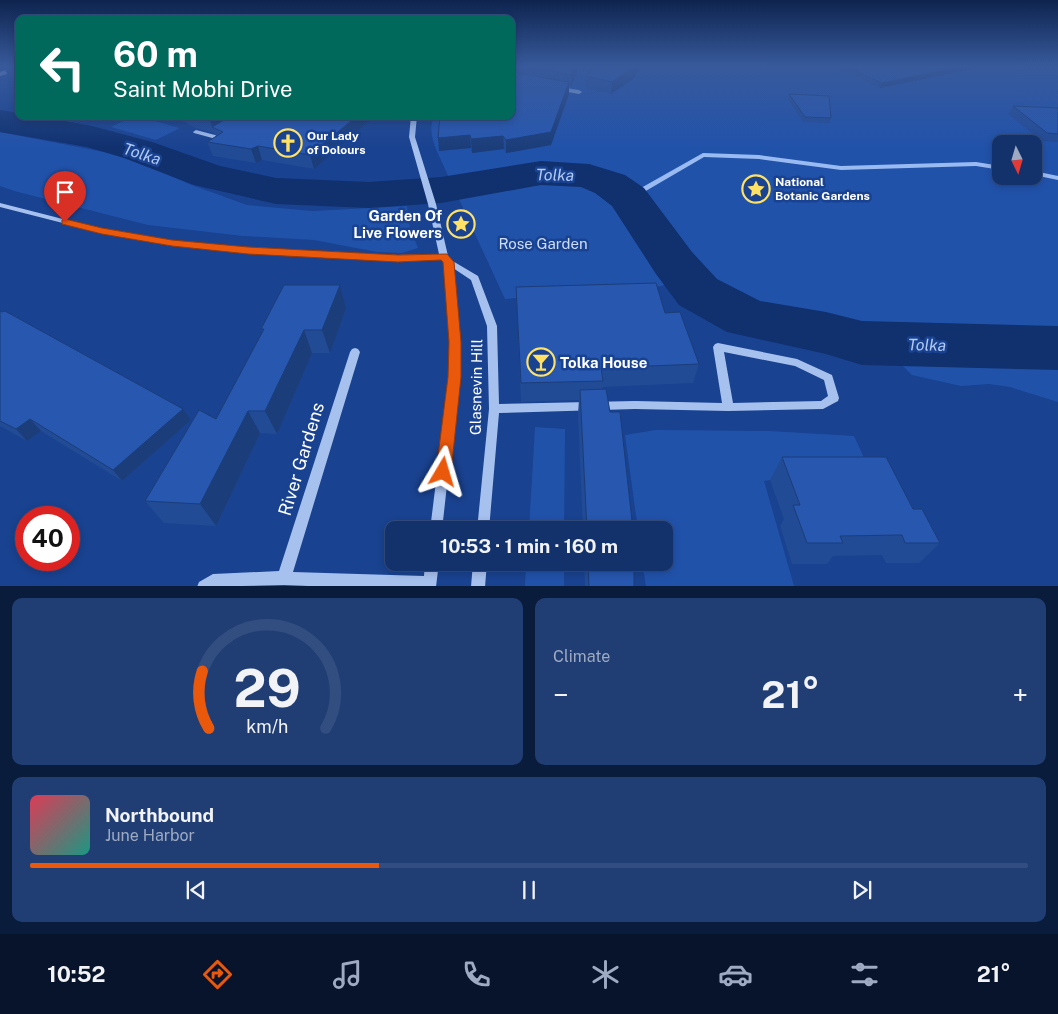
<!DOCTYPE html>
<meta charset="utf-8">
<style>
:root{--surface:#13326c;--page:#203e74;--text:#f1f3f6;--muted:#9daac2;--line:#324d7f;--accent:#ea580c}
body{margin:0;font-family:"Public Sans",sans-serif;background:var(--page);color:var(--text);height:100vh;display:flex;flex-direction:column;font-size:19px;white-space:nowrap}
*{box-sizing:border-box;margin:0}
p{font-size:16px;color:var(--muted)}
.icon{flex:none;width:28px;height:28px;fill:none;stroke:currentColor;stroke-width:2;stroke-linecap:round;stroke-linejoin:round}
.map{position:relative;height:586px;overflow:hidden}
.side{display:flex;flex-direction:column;gap:12px;padding:12px;background:#0a1c3b;flex:1}
.side>*{flex:none}
.guide{position:absolute;left:15px;top:15px;width:500px;height:105px;border-radius:10px;box-shadow:0 2px 8px #0003,0 0 0 1px var(--line);background:#00695c;color:#fff;overflow:hidden}
.needle{width:32px;rotate:175deg}
.controls{position:absolute;left:992px;top:135px;display:grid;gap:10px}
.controls a{display:grid;place-items:center;width:50px;height:50px;border-radius:10px;background:var(--surface);box-shadow:0 2px 8px #0003,0 0 0 1px var(--line);font-size:25px}
.speed{position:absolute;left:15px;top:506px;display:flex;gap:10px;font-size:25px;font-weight:700;text-align:center}
.speed>*{display:grid;place-content:center;width:65px;height:65px;border-radius:50%;background:var(--surface);box-shadow:0 2px 8px #0003,0 0 0 1px var(--line);line-height:1}
.speed .limit{border:8px solid #d22;background:#fff;color:#111}
.pin{position:absolute;display:grid;place-items:center;width:42px;height:42px;color:#fff;margin:-51px -21px;border-radius:50% 50% 50% 0;rotate:-45deg;box-shadow:0 0 5px #0007}
.pin .icon{rotate:45deg}
.me{position:absolute;width:55px;margin:-28px;rotate:7deg;stroke-linejoin:round;filter:drop-shadow(0 0 4px #0008)}
.turn{display:flex;align-items:center;gap:18px;height:105px;padding:0 15px;font-size:22px}
.turn .icon{width:65px;height:65px;stroke-width:2.5}
.turn b{display:block;font-size:35px;line-height:42px}
.big{font-size:38px;font-weight:700;line-height:1.1}
.side .card{flex:1;display:flex;flex-direction:column;justify-content:center;gap:8px;min-width:0;padding:0 18px;border-radius:10px;background:var(--page)}
.side .dial{align-items:center;gap:0}
.dial svg{height:130px;overflow:visible;fill:none;stroke:var(--line);stroke-width:7;stroke-linecap:round;text-anchor:middle}
.dial text{fill:var(--text);stroke:none}
.song{display:flex;align-items:center;gap:15px}
.cover{width:60px;height:60px;border-radius:8px;background:linear-gradient(135deg,hsl(350 70% 55%),hsl(170 70% 35%))}
.played{height:5px;border-radius:2px;background:linear-gradient(90deg,var(--accent) 35%,var(--line) 35%)}
.keys{display:flex;justify-content:space-around;direction:ltr}
.heat{display:flex;justify-content:space-between;align-items:center;font-size:28px;direction:ltr}
.side .tiles{flex:1;display:grid;gap:12px;grid-template-columns:1fr 1fr}
.card:last-child{grid-column:span 2}
.trip{position:absolute;left:385px;top:521px;width:288px;height:50px;border-radius:10px;background:var(--surface);box-shadow:0 2px 8px #0003,0 0 0 1px var(--line);font-weight:700;line-height:50px;text-align:center}
.tab-bar{display:flex;height:80px;justify-content:space-around;align-items:center;background:#08142b;color:var(--muted)}
.tab-bar .icon{width:35px;height:35px}
.tab-bar .current{color:var(--accent)}
.tab-bar b{font-size:22px;color:var(--text)}
.map>svg:first-child{display:block}
</style>
<div class="map">
<svg width="1058" height="587" viewBox="0 0 1058 587">
<rect width="100%" height="100%" fill="#194290"/>
<g fill="#2152aa" fill-rule="evenodd">
<path d="M511,66H1058V335L845,327L778,318L687,271L662,286L505,299L439,156C434,144 427,129 435,116H511ZM1001,144H1034V176H1001Z"/>
<path d="M134,116H137L180,128L156,140L111,127Z"/>
<path d="M0,132L125,156L189,184L247,205L313,211L407,206L410,228L418,248L402,253L377,252L314,240L243,236L148,225L18,192L0,186Z"/>
<path d="M891,354L962,360L1058,364V402L1010,387L989,384L961,386L912,375Z"/>
<path d="M535,427L565,429L564,530H529Z"/>
<path d="M656,430L769,431L854,436L874,479L770,480L764,481L794,586H646L642,563L664,562V530H638L625,435Z"/>
<path d="M526,563H564V586H525Z"/>
</g>
<g fill="none" stroke-linecap="round" stroke-linejoin="round">
<g fill="#9abaf2" fill-rule="evenodd">
<path d="M703,153L759,155L841,166L976,162L1001,166V170L976,166L841,170L759,159L704,157L632,199H626L625,197Z"/>
<path d="M1034,171L1058,176V180L1034,175Z"/>
</g>
<path fill="#10306e" fill-rule="evenodd" d="M0,110L19,113V116H36L92,126L152,142L220,166L276,178L369,182L441,177L541,161L589,164L625,175L644,188L692,252L717,279L760,301L826,312L862,321L1058,326V370L862,365L826,354L727,332L679,305L656,274L612,206L595,193L581,187L541,185L441,203L369,208L276,204L194,185L124,158L87,147L0,132Z"/>
<g fill="#a7c1ef" fill-rule="evenodd">
<path d="M559,87L579,90L582,92L579,94L557,90V88Z"/>
<path d="M411,116H417L415,137L436,204L448,256L451,260L478,276L497,326L499,404L635,401L722,403L713,347L715,344L718,343L797,359L832,375L839,398L838,401L823,409L728,411L635,409L499,413L489,530H477L489,409L487,326L471,280L453,268L460,341L459,377L442,530H430L449,377L450,341L444,262L442,259L398,261L247,252L172,245L102,233L0,207V203L102,229L172,241L247,248L398,255L439,254L428,204L409,137ZM724,352L795,366L824,380L828,396L821,401L733,403Z"/>
<path d="M196,130L215,135L224,130L227,132L216,139L194,133L193,132Z"/>
<path d="M355,348L358,349L360,352L293,572L424,576L425,562H439L436,587H334L284,585L197,587L199,582L213,574L279,571L350,352L352,349Z"/>
<path d="M473,562H487L485,587H471Z"/>
</g>
<path fill="#eff4ff" fill-rule="evenodd" d="M14,66H19V70L0,76V72Z"/>
</g>
<g fill="#224b96">
<path d="M0,66H19V82L8,75L4,68L0,69Z"/>
<path d="M511,66H577V71L571,87L569,86V94L551,145L506,153L504,149L472,153L471,148L439,151L440,116H511Z"/>
<path d="M594,66H642L633,79L611,94L585,88L586,76Z"/>
<path d="M833,66H977L976,68L880,88Z"/>
<path d="M789,94L831,118L829,123L803,122L788,99Z"/>
<path d="M1013,106L1058,108V142L1042,141L1008,114Z"/>
<path d="M173,116H375L314,169L262,160L256,163L213,156L207,142L216,136L214,133L196,128Z"/>
<path d="M340,285L346,308L330,353H312L277,434L260,433L216,526L164,523L145,501L216,419L263,332L261,329Z"/>
<path d="M516,287L665,313L699,364L693,383L603,387L602,389L633,530H583L578,413L579,400L521,402Z"/>
<path d="M0,311L183,409L191,420L122,481L41,431L27,441L0,426Z"/>
<path d="M782,457L913,509L940,543L919,563H886L882,555L833,556L827,564H792L780,526L784,519L770,480Z"/>
<path d="M584,562H634V587H585Z"/>
</g>
<g fill="#1b3d7a">
<path d="M0,66H3L4,68L1,70Z"/>
<path d="M575,66H577V71L571,87L572,75Z"/>
<path d="M635,66H642L633,79L611,94L612,82Z"/>
<path d="M964,66H977L976,68L880,88L882,83Z"/>
<path d="M569,82V94L551,145L506,153V140Z"/>
<path d="M216,116H244L212,127L210,120Z"/>
<path d="M357,116H375L314,169L310,155Z"/>
<path d="M470,135L471,148L439,151L438,138Z"/>
<path d="M503,136L504,149L472,153L471,139Z"/>
<path d="M258,146L262,160L256,163L251,149Z"/>
<path d="M340,285L346,308L330,353L322,330Z"/>
<path d="M304,330L312,353L277,434L265,411Z"/>
<path d="M183,409L191,420L122,481L113,470Z"/>
<path d="M248,411L260,433L216,526L200,504Z"/>
<path d="M30,419L41,431L27,441L16,429Z"/>
</g>
<g fill="#2757af" stroke="#1b3d7a">
<path d="M5,66H19V75Z"/>
<path d="M522,66H575L572,75Z"/>
<path d="M594,66H635L612,82L586,76Z"/>
<path d="M844,66H964L882,83Z"/>
<path d="M511,72L569,82L551,132L506,140L503,136L471,139L470,135L438,138L440,116H511Z"/>
<path d="M789,94L829,96L831,118L805,117Z"/>
<path d="M1013,106L1058,108V134L1047,133Z"/>
<path d="M194,116H216L210,120Z"/>
<path d="M231,116H357L310,155L258,146L251,149L207,142L223,132L212,127Z"/>
<path d="M656,283L665,313L680,312L699,364L601,368L603,381L521,383L516,287Z"/>
<path d="M284,285H340L322,330H304L265,411H248L200,504L145,501L199,410L216,419L264,329H261Z"/>
<path d="M0,311L2,312L5,311L183,409L113,470L30,419L16,429L0,421Z"/>
<path d="M606,389L610,412H620L633,530H587L580,390Z"/>
<path d="M782,457H886L913,509H922L940,543H905L902,535L840,536L843,543H807L793,505H800Z"/>
<path d="M588,562H634V587H589Z"/>
</g>
<linearGradient id="sky" x2="0" y2="1"><stop stop-color="#0e244f"/><stop offset="0.45" stop-color="#385a9c"/><stop offset="1" stop-color="#385a9c" stop-opacity="0"/></linearGradient>
<rect width="1058" height="148" fill="url(#sky)"/>
<path fill="#ea580c" stroke="#983908" d="M65,219L102,228L172,240L248,247L398,255L447,254L454,262L461,342V377L451,472L449,477L443,479L438,477L436,472L448,377L449,342L443,262L441,260L398,262L248,254L172,246L102,234L62,224V220Z"/>
<defs>
<g id="church-ring" transform="scale(1.4375)"><circle r="9.5" fill="#194290" stroke="#ffe165" stroke-width="1.5"/><path d="M-1.2-6h2.4v3.5h3.3v2.4h-3.3V6h-2.4V-.1h-3.3v-2.4h3.3Z" fill="#ffe165"/></g>
<g id="sight-ring" transform="scale(1.4375)"><circle r="9.5" fill="#194290" stroke="#ffe165" stroke-width="1.5"/><path d="M0-6L1.8-2.2L6-1.7L2.9 1.2L3.7 5.4L0 3.3L-3.7 5.4L-2.9 1.2L-6-1.7L-1.8-2.2Z" fill="#ffe165"/></g>
<g id="bar-ring" transform="scale(1.4375)"><circle r="9.5" fill="#194290" stroke="#ffe165" stroke-width="1.5"/><path d="M-6-5H6L.8 .8V4.5H3.5V6h-7V4.5H-.8V.8Z" fill="#ffe165"/></g>
</defs>
<g fill-rule="evenodd">
<use href="#church-ring" x="288" y="143"/>
<use href="#sight-ring" x="756" y="189"/>
<use href="#sight-ring" x="461" y="224"/>
<use href="#bar-ring" x="541" y="362"/>
</g>
<g text-anchor="middle" dominant-baseline="central" stroke-width="5" stroke-linejoin="round" paint-order="stroke">
<g font-size="12" font-weight="bold" fill="#fff" stroke="#194290" text-anchor="start">
<text x="307" y="136">Our Lady<tspan x="307" dy="14">of Dolours</tspan></text>
<text x="775" y="182">National<tspan x="775" dy="14">Botanic Gardens</tspan></text>
</g>
<g font-size="15" font-weight="bold" fill="#fff" stroke="#194290" text-anchor="end">
<text x="442" y="215">Garden Of<tspan x="442" dy="17">Live Flowers</tspan></text>
<text x="560" y="362" text-anchor="start">Tolka House</text>
</g>
<g font-size="15" fill="#cddefb" stroke="#194290">
<text x="543" y="243">Rose Garden</text>
</g>
<g font-size="15" fill="#fff" stroke="#194290">
<text transform="translate(476 387) rotate(-89)">Glasnevin Hill</text>
</g>
<g font-size="16" font-style="italic" fill="#b3cbf6" stroke="#194290">
<text transform="translate(142 154) rotate(18)">Tolka</text>
<text transform="translate(555 175) rotate(1)">Tolka</text>
<text transform="translate(927 345) rotate(1)">Tolka</text>
</g>
<g font-size="18" fill="#fff" stroke="#194290">
<text transform="translate(301 459) rotate(-73)">River Gardens</text>
</g>
</g>
</svg>
<div class="controls">
<a><svg class="needle" viewBox="-14 -14 28 28"><path d="M0-13l5 13h-10z" fill="#e53935"/><path d="M0 13l5-13h-10z" fill="#9daac2"/></svg></a>
</div>
<div class="speed"><div class="limit">40</div></div>
<div class="pin" style="left:65px;top:222px;background:#d93025"><svg class="icon" aria-label="arrive" viewBox="0 0 24 24"><path d="M6 21V4h12l-3 4 3 4H6"/></svg></div>
<svg class="me" style="left:443px;top:472px" viewBox="-20 -20 40 40"><path d="M0-17L14 15 0 8-14 15z" fill="#ea580c" stroke="#fff" stroke-width="4"/></svg>
<div class="trip">10:53 · 1 min · 160 m</div>
<div class="guide">
<div class="turn"><svg class="icon" aria-label="left" viewBox="0 0 24 24"><path d="M17 20v-9H6M10 6l-5 5 5 5"/></svg><div><b>60 m</b>Saint Mobhi Drive</div></div>
</div>
</div>
<section class="side">
<div class="tiles">
<div class="card dial"><svg viewBox="0 0 100 80">
<path d="M14 69A42 42 0 1 1 86 69"/>
<path d="M14 69A42 42 0 0 1 10 34" stroke="#ea580c"/>
<text x="50" y="56" font-size="32" font-weight="700">29</text>
<text x="50" y="72" font-size="11">km/h</text>
</svg></div>
<div class="card"><p>Climate</p>
<div class="heat"><a>−</a><b class="big">21°</b><a>+</a></div>
</div>
<div class="card">
<div class="song"><i class="cover"></i><div><b>Northbound</b><p>June Harbor</p></div></div>
<div class="played"></div>
<div class="keys"><svg class="icon" aria-label="previous" viewBox="0 0 24 24"><path d="M18 5L8 12l10 7zM5 5v14"/></svg><svg class="icon" aria-label="pause" viewBox="0 0 24 24"><path d="M8 5v14M16 5v14"/></svg><svg class="icon" aria-label="next" viewBox="0 0 24 24"><path d="M6 5l10 7-10 7zM19 5v14"/></svg></div>
</div>
</div>
</section>
<nav class="tab-bar">
<b>10:52</b>
<svg class="icon current" aria-label="directions" viewBox="0 0 24 24"><path d="M12 3l9 9-9 9-9-9zM9 14v-3h6M13 9l2 2-2 2"/></svg>
<svg class="icon" aria-label="music" viewBox="0 0 24 24"><path d="M9 18V5l10-2v13"/><circle cx="6" cy="18" r="3"/><circle cx="16" cy="16" r="3"/></svg>
<svg class="icon" aria-label="phone" viewBox="0 0 24 24"><path d="M5 4h4l2 5-3 2q2 4 5 5l2-3 5 2v4C11 20 4 13 5 4z"/></svg>
<svg class="icon" aria-label="climate" viewBox="0 0 24 24"><path d="M12 3v18M4 7l16 10M4 17L20 7"/></svg>
<svg class="icon" aria-label="car" viewBox="0 0 24 24"><path d="M5 17H2v-5l4-1 3-4h7l3 4 3 1v5h-3M9 17h6M6 11h13"/><circle cx="7" cy="17" r="2"/><circle cx="17" cy="17" r="2"/></svg>
<svg class="icon" aria-label="filters" viewBox="0 0 24 24"><path d="M4 7h16M4 17h16"/><circle cx="9" cy="7" r="2"/><circle cx="15" cy="17" r="2"/></svg>
<b>21°</b>
</nav>
